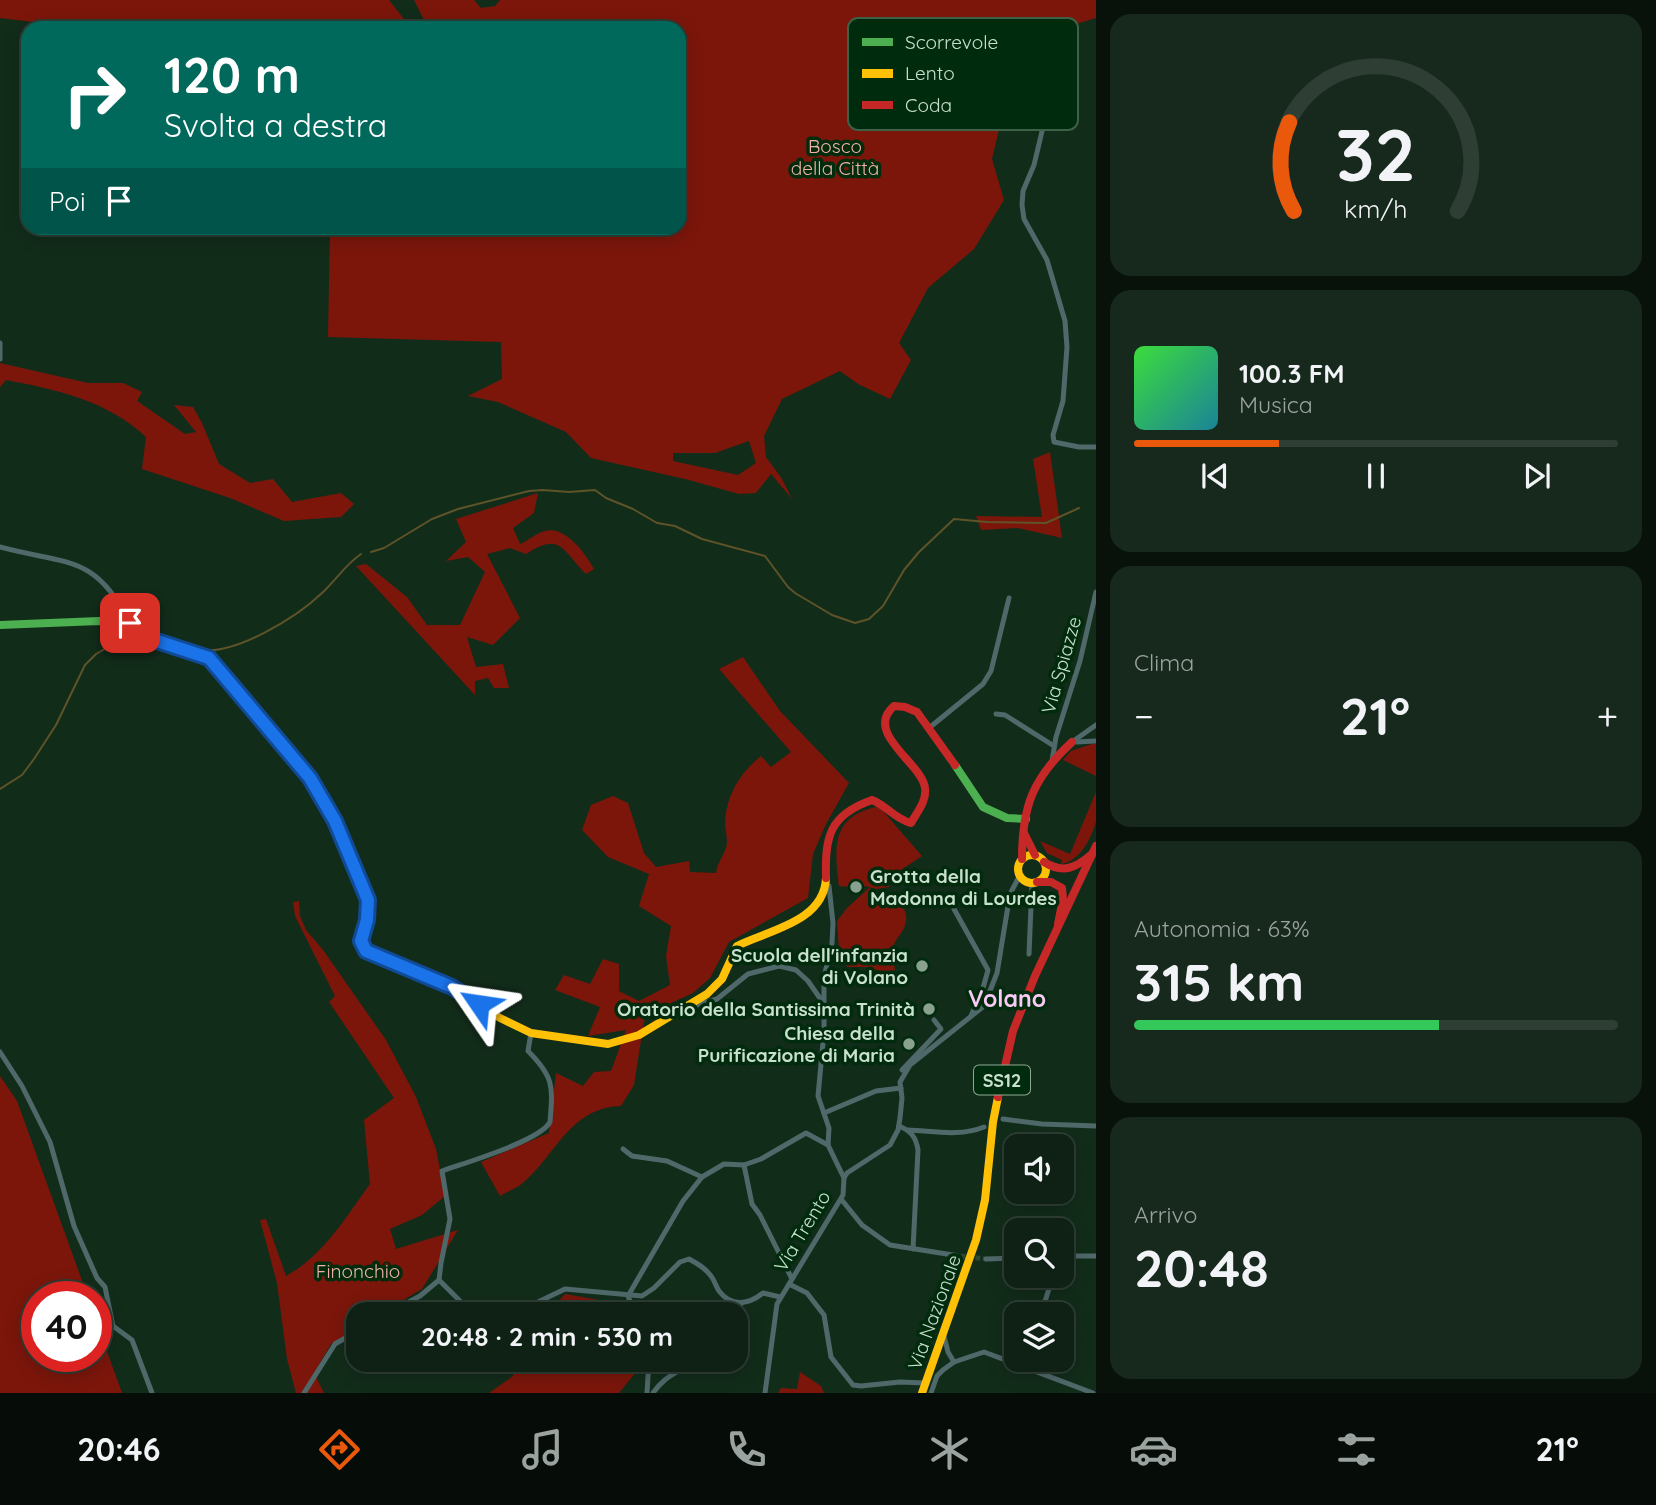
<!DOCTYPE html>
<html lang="it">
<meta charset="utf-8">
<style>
:root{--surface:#0e2114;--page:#17291d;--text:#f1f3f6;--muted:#9ba3a0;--line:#2e3e34;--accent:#ea580c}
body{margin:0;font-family:Quicksand,sans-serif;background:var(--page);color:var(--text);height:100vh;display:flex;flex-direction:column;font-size:26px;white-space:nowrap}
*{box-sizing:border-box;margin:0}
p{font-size:23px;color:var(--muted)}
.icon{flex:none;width:38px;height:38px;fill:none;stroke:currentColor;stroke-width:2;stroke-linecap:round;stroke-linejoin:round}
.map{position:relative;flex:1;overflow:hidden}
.panel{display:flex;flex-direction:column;gap:14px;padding:14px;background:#08120b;width:560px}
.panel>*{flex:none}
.banner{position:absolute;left:21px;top:21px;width:665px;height:214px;border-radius:21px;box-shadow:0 4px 18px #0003,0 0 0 2px var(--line);background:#00695c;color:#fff;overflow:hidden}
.tools{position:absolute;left:1004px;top:1134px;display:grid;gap:14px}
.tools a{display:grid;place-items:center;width:70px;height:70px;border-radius:14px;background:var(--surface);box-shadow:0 4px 18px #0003,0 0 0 2px var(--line);font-size:35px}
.speed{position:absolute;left:21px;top:1281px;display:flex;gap:14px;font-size:35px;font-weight:700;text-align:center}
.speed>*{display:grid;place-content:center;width:91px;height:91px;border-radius:50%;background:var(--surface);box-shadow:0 4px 18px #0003,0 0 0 2px var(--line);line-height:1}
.speed .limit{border:10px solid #d22;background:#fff;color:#111}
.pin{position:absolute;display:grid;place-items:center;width:60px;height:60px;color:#fff;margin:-30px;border-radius:14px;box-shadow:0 4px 10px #0006}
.me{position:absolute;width:77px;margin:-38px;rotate:302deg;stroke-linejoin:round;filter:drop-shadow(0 0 5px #0008)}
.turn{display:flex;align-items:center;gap:24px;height:147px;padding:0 28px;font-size:32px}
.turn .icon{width:91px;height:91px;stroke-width:2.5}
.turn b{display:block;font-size:49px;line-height:60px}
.then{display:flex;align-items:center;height:66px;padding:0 28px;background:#0003;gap:14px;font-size:26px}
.big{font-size:52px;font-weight:800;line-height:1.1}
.panel .tile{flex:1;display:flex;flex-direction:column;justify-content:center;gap:10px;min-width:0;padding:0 24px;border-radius:21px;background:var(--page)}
.panel .dial{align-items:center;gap:0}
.dial svg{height:182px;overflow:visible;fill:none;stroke:var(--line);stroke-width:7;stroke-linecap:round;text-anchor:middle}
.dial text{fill:var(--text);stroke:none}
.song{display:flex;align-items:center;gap:21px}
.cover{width:84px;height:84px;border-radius:10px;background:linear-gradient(135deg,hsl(120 70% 55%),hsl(190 70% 35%))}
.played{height:7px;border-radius:4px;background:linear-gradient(90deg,var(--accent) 30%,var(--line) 30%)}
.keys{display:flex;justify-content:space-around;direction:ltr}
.heat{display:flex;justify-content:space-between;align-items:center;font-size:38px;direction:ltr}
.charge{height:10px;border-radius:5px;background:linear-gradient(90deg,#34c759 63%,var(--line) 0)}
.trip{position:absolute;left:346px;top:1302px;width:402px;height:70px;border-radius:21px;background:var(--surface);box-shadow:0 4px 18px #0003,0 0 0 2px var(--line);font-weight:800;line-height:70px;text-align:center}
.tab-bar{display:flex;height:112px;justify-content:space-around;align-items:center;background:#060d08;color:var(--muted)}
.tab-bar .icon{width:49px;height:49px}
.tab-bar .active{color:var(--accent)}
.tab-bar b{font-size:32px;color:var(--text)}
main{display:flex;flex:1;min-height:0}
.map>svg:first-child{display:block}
</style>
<main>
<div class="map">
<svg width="1096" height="1393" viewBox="0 0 1096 1393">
<rect width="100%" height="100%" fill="#122c1a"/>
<g fill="#7c160b" fill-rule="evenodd">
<path d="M0,0H389L411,28H82L0,18Z"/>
<path d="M414,0H474L481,8L495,6L500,0H1096V18L1033,37L1020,17L1006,33L1015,61L992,159L1004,200L974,249L928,288L899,343L911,360L890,399L858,384L840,371L782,399L764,436L766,457L782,479L792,499L771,474L756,493L739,494L685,479L591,458L566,432L498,402L468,396L502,379L501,342L328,337L330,228H679V28H428ZM749,441L756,463L738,475L673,461V453H715Z"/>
<path d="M0,363L88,383H123L142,392L137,401L185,434L196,432L174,405L193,407L202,423L219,464L250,483L273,479L292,502L341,493L354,504L341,517L284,521L230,498L142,469L146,437C106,400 58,390 6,380L0,387Z"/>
<path d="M1050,452L1062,538L1018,528L981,530L976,516L1042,517L1033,459Z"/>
<path d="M538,493L534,513L513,528L520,544C528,541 536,533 545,531C565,525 586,554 594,569L586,574C562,551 562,531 526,554L510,548L487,554L520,618L493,645L467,637L476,667L503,664L509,688H494L488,678L475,681V695L356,566L366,564L407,597L427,625H460L485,572L468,557L446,561L466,542L456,519Z"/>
<path d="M743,657L780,711L849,783L826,824L813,854L808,898L729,942L710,978L693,993L645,1015L634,1085L621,1106C570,1108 558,1152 524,1182C518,1188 508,1191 500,1196L481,1162L549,1133L556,1073L583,1086L594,1072L611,1071L626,1030L588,1036L600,1007L555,990L564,975L590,984L603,959L619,964V991L639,1001L670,985L666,956L671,926L639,906L649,874L608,857L582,830L591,805L613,796L628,803L644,853L656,867L689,861L690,872L716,873C717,862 726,853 727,843C727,836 725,828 725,821C727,794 740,773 761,756L771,767L791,752L719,669Z"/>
<path d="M1092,744H1096V776L1063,760L1071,751Z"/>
<path d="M1096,792C1096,801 1096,813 1096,821C1092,838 1079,862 1061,864L1062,860L1047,853L1040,841L1070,854Z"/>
<path d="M876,807L882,810L922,856L889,878V887L877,889L864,886L860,888L839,886C835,848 830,818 876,807Z"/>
<path d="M869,888C886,894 915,904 904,928C901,935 894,940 893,948C892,955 894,963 895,970L885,972L865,967H847L839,949L837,921L847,908Z"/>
<path d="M299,901L300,916L306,930L323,950L386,1040L416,1097L436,1149L445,1196L422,1215L390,1229L396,1249L458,1230L422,1289L380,1314H359V1327L331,1344L314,1373L324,1393H296L287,1359L277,1283L260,1220L266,1219L286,1276C323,1256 346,1217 370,1184L364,1120L394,1098L329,1002L335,996L295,916L293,902Z"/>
<path d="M0,1076L17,1101L88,1297H37V1356H96V1321L122,1393H0Z"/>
<path d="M565,1294L622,1304L629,1314H547Z"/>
<path d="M512,1360H645V1361L619,1393H489L513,1376Z"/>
<path d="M800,1372L821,1386L824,1393H778L781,1388L797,1389Z"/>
</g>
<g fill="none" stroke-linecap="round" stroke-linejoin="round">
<g stroke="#5e5329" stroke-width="2">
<path d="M371,552L384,548L432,519L458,509L529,491L543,490L569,492L595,490L606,498L633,509L657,523L675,526L702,539L765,556L788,587L795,593L832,615L855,623L869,619L883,606L904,570L919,552L954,519L987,522L1046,523L1079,508"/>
<path d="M200,650C236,655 297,617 322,593C335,581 346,564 361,554"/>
<path d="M0,789L22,775L34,759L56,725L85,665L96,654L117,642L142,640"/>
</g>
<path stroke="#2d4735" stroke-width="5" stroke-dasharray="5 2.5" stroke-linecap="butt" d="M953,1255L986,1259"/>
<g stroke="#4f696a" stroke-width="5">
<path d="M1055,117L1044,123L1034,165L1023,191L1022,205L1024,219L1047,260L1065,321L1067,347L1063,401L1053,435L1054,442L1079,447H1096"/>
<path d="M0,343V359"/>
<path d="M0,547C66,565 95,553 130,623"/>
<path d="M996,714L1005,715L1054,746"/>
<path d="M929,728L983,684L991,671L1009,598"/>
<path d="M1072,742L1096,725"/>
<path d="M1076,742L1096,741"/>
<path d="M1052,761L1056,737L1080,661L1096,592"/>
<path d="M954,909L988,970L983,988L971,1016"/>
<path d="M1029,954L1032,883"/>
<path d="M687,1008L717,999L748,974L779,966L796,970L808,981L824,1004"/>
<path d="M0,1052L22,1086L50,1142L74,1226L97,1278L105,1287L113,1326L132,1340L152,1393"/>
<path d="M902,1070L941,1029L934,1020"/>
<path d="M824,1113L876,1091L901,1088"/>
<path d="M1003,1119L1042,1124L1096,1126"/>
<path d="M899,1126C911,1131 916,1137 918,1150L913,1249"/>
<path d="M908,1130C934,1131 959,1137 984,1127"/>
<path d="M623,1149L632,1156L667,1161L702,1177"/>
<path d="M744,1165L752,1204L760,1215L792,1279"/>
<path d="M844,1178L847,1173L890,1145L898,1130L900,1118L902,1098L900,1082L910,1065L984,1006L997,973L1010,894L1020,875"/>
<path d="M841,1199L862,1225L890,1245L953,1255"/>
<path d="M1062,1256H1096"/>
<path d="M986,1259L1017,1258"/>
<path d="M439,1280L441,1263L450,1219L442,1171C464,1163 540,1141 550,1122C553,1086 554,1077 528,1051L531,1033"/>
<path d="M789,1284L807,1293L824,1315L831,1357L853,1385L861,1386L900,1382L925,1383"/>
<path d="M386,1314L420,1296L439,1280L465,1306L478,1314"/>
<path d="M513,1314L565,1289L642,1296L654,1288L680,1262L689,1259C698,1264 705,1268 711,1276C715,1281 716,1287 719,1291C732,1308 749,1304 763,1293L780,1297"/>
<path d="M635,1314L628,1296L683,1201L702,1177L724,1164L744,1165L761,1159L806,1133L828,1145"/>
<path d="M734,1314L741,1304"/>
<path d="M1041,1314L1053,1276"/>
<path d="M944,1336L948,1352L954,1362"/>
<path d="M304,1393L335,1344L359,1330"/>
<path d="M647,1393L649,1360"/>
<path d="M653,1393C666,1374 678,1374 694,1360"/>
<path d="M765,1393L777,1304L843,1195L844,1178L828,1145L829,1128L818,1096L824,1032V977L832,943L833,923L829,886"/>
<path d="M931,1393L937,1376L943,1370L954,1362L984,1352L1093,1393"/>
</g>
<g stroke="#4caf50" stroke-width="8">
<path d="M0,625L99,621L130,623L154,640L201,654L218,666L310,778L335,821L368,900V907"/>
<path d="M955,765L983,807L1007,818L1026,819"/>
</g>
<g stroke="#ffc107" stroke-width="8">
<circle cx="1032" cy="869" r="14"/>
<path d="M368,907L367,921L361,941L366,951L452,987L500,1018L531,1033L608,1044L639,1035L707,994L722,979L737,946C769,930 824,922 826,878"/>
<path d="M922,1393L976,1240L985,1200L993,1122L998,1097"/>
</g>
<g stroke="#c62828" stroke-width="8">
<path d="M1024,833L1035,855"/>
<path d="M1022,859C1022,806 1033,778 1072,742"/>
<path d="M1044,862C1063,874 1076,868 1092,854"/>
<path d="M826,878C825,837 829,815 872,800C887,806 895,819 911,823C917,812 927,801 925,788C922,763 863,733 894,706L905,707L917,712L955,765"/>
<path d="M1037,882H1051L1062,888L1063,899L1058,924"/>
<path d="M998,1097L1013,1031L1035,976L1096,846"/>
</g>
</g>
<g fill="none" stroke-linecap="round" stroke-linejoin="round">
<g stroke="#114b97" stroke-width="18">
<path id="route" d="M130,623L154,640L209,658L310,778L335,821L368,900L367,920L361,941L366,951L452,987L479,1004"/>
</g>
<use href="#route" stroke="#1a73e8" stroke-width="12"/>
</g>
<g fill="#89a18e" stroke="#002b0d" stroke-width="2.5">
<circle cx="856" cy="887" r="7"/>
<circle cx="922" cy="966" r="7"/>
<circle cx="929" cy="1009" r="7"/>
<circle cx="909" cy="1044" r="7"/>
</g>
<g text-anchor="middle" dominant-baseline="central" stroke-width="7" stroke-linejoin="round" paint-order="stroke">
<rect fill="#002b0d" stroke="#8daa93" stroke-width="2" x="974" y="1065.5" width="56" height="29" rx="5"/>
<g font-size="18" font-weight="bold" fill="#c9e0cd">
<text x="1002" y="1080">SS12</text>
</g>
<g font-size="19" fill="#f1b1a6" stroke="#002b0d">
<text x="835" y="146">Bosco<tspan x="835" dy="22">della Città</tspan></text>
<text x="358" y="1271">Finonchio</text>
</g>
<g font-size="19" fill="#c9e0cd" stroke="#002b0d">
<text transform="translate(1061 665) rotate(-74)">Via Spiazze</text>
<text transform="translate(802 1231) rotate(-59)">Via Trento</text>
<text transform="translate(934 1312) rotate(-70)">Via Nazionale</text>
</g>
<g font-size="19" font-weight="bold" fill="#c9e0cd" stroke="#002b0d" text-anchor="end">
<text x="870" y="876" text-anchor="start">Grotta della<tspan x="870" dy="22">Madonna di Lourdes</tspan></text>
<text x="908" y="955">Scuola dell'infanzia<tspan x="908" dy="22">di Volano</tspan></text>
<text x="915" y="1009">Oratorio della Santissima Trinità</text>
<text x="895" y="1033">Chiesa della<tspan x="895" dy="22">Purificazione di Maria</tspan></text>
</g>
<g font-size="23" font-weight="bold" fill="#fac9f5" stroke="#002b0d">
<text x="1007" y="998">Volano</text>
</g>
</g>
<rect x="848" y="18" width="230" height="112" rx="10" fill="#002b0d" stroke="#3c6147" stroke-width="2"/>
<rect x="862" y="38" width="31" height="8" fill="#4caf50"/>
<rect x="862" y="69" width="31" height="9" fill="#ffc107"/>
<rect x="862" y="101" width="31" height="8" fill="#c62828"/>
<g font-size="19" fill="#c9e0cd">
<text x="905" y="49">Scorrevole</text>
<text x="905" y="80">Lento</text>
<text x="905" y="112">Coda</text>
</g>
</svg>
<div class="tools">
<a><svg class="icon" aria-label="sound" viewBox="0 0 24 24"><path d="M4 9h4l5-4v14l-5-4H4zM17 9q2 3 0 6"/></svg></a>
<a><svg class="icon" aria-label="search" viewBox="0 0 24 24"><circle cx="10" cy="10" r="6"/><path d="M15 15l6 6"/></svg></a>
<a><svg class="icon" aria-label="layers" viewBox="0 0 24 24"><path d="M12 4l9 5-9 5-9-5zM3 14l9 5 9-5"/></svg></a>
</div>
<div class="speed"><div class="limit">40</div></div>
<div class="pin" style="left:130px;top:623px;background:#d93025"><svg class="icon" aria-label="arrive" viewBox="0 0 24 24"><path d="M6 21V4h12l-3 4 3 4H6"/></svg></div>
<svg class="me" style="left:479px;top:1004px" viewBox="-20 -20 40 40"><path d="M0-17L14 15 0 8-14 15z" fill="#1a73e8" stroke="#fff" stroke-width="4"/></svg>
<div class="trip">20:48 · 2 min · 530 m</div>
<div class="banner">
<div class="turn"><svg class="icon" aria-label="right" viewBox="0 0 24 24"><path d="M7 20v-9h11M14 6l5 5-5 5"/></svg><div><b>120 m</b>Svolta a destra</div></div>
<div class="then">Poi<svg class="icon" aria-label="arrive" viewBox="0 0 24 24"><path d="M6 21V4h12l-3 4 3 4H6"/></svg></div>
</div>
</div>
<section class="panel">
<div class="tile dial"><svg viewBox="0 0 100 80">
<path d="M14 69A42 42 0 1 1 86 69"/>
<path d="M14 69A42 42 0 0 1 12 30" stroke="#ea580c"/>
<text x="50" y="56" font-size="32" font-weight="700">32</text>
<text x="50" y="72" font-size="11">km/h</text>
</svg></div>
<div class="tile">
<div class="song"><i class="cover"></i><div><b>100.3 FM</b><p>Musica</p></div></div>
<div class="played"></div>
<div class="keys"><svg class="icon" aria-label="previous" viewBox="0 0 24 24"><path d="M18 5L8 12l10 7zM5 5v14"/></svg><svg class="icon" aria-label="pause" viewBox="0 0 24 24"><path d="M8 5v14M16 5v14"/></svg><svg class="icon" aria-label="next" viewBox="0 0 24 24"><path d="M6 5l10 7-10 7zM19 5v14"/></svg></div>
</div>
<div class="tile"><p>Clima</p>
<div class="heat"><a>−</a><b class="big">21°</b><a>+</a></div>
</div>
<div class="tile"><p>Autonomia · 63%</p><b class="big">315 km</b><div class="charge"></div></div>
<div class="tile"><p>Arrivo</p><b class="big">20:48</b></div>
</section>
</main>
<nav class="tab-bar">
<b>20:46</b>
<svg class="icon active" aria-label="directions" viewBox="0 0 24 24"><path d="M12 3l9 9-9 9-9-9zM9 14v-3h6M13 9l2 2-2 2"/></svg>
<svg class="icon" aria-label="music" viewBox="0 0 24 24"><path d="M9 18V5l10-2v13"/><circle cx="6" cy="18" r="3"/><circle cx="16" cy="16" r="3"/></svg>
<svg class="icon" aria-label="phone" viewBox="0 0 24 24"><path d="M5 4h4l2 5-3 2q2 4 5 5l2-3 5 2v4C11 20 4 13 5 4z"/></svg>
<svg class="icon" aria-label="climate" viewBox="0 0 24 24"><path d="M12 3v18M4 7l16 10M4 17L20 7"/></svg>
<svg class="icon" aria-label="car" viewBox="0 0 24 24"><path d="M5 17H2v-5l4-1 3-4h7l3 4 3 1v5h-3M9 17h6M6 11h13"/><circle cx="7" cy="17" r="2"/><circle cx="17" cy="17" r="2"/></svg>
<svg class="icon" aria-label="filters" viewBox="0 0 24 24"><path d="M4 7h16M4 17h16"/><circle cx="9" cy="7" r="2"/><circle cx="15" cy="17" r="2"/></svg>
<b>21°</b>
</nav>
